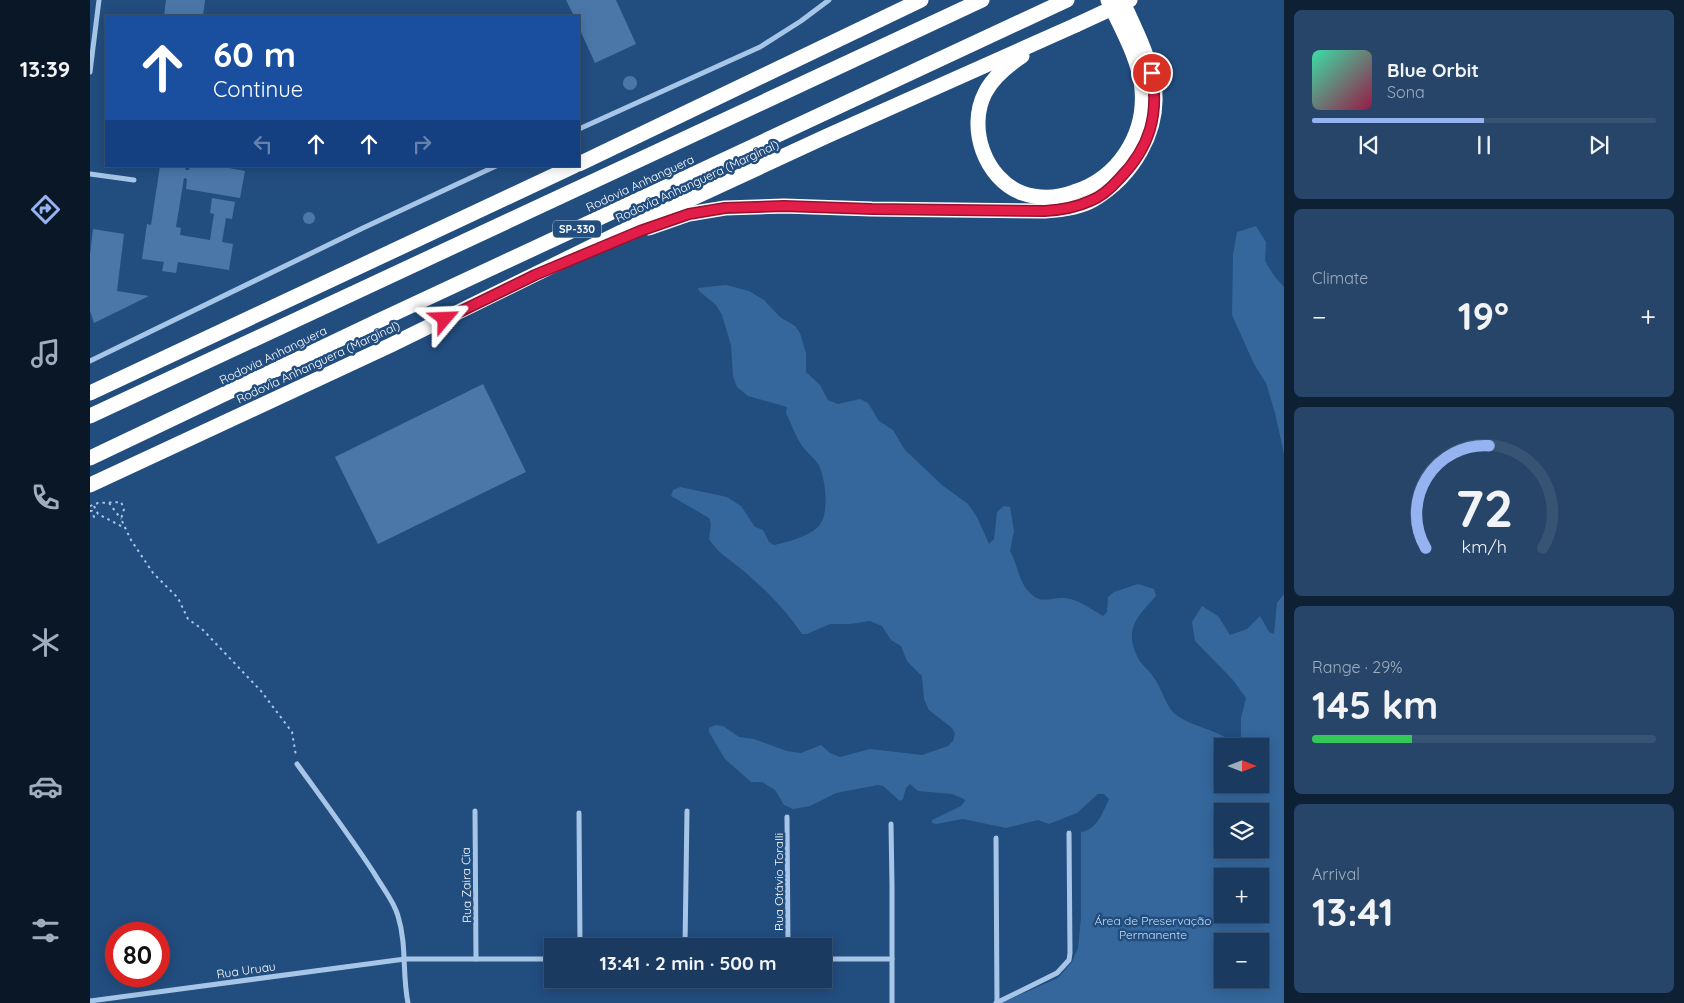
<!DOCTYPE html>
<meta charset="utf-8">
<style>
:root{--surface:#1a3a5f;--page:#274568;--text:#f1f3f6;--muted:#9fadbd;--line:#385474;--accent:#95b2f1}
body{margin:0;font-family:Quicksand,sans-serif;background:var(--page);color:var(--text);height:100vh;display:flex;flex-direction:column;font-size:19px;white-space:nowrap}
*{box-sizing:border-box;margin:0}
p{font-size:16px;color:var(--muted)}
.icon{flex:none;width:28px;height:28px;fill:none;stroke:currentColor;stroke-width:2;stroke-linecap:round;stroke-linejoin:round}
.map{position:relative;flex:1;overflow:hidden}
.panel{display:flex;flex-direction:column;gap:10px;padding:10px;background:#0e2034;width:400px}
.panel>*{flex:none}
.top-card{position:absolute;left:15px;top:15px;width:475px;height:152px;border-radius:0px;box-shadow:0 2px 12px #0003,0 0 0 1px var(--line);background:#1a4fa0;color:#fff;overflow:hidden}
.needle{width:32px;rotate:90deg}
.tools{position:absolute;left:1124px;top:738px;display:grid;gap:10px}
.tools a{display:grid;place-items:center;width:55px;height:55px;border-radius:0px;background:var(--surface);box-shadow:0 2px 12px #0003,0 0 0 1px var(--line);font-size:25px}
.speed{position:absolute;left:15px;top:922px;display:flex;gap:10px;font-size:25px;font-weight:700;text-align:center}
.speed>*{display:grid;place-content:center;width:65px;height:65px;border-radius:50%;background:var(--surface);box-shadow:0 2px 12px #0003,0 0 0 1px var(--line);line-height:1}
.speed .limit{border:8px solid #d22;background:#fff;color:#111}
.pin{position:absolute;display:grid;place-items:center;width:42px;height:42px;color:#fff;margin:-21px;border:2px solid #fff;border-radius:50%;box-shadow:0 1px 5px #0007}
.me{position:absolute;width:55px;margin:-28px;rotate:64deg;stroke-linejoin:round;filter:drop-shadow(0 0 4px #0008)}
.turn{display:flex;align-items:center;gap:18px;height:105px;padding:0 25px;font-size:22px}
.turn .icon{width:65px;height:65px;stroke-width:2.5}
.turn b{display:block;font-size:35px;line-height:42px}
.lanes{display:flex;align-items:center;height:48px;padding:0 25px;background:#0003;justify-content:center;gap:25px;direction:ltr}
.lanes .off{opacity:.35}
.big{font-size:38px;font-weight:800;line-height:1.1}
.panel .card{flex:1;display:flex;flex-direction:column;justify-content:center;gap:8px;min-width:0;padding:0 18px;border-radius:8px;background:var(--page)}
.panel .dial{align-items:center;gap:0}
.dial svg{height:130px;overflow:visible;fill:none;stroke:var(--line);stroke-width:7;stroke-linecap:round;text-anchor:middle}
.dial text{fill:var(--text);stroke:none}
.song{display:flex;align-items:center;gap:15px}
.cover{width:60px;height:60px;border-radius:8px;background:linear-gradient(135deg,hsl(160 70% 55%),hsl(340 70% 35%))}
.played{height:5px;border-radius:2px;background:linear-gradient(90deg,var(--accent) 50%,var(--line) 50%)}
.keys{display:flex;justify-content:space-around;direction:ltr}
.heat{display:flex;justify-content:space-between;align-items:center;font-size:28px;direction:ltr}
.charge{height:8px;border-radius:4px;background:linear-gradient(90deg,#34c759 29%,var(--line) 0)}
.trip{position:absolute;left:454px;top:938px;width:288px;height:50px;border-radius:0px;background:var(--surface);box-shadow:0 2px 12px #0003,0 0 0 1px var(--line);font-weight:800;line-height:50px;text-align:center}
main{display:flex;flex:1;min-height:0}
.tab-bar{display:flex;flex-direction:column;width:90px;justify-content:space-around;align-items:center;background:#0a1726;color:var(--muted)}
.tab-bar .icon{width:35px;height:35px}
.tab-bar .on{color:var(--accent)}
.tab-bar b{font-size:22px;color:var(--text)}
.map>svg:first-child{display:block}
</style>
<main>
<nav class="tab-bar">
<b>13:39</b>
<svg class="icon on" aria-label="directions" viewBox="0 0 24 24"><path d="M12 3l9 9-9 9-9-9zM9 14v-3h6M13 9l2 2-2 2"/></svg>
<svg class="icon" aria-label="music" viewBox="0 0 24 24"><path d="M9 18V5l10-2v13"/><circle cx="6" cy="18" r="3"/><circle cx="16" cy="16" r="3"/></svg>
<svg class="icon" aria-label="phone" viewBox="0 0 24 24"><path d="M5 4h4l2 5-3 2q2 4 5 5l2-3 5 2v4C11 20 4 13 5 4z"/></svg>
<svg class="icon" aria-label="climate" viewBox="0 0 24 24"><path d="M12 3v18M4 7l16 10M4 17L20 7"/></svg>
<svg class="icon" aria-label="car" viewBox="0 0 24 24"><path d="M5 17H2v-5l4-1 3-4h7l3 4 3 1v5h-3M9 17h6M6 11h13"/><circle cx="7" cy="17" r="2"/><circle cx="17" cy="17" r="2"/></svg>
<svg class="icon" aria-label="filters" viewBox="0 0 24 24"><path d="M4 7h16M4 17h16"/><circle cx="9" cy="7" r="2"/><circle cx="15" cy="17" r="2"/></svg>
</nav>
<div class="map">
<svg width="1194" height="1003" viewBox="0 0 1194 1003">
<rect width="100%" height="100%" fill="#224d7f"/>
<g fill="#35679d" fill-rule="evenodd">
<path d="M1166,226L1176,242L1175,261L1185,277L1194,287V454L1185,413L1176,383L1164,364L1142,315L1143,254L1147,232Z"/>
<path d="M636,285L659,291L674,300L690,317L705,326L710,333L716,353V372L730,385L738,400L748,404L770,399L778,403L789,421L803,430L815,450L852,485L878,504L887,517L899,544L904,539L907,512L914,506L920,507L924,531L920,551C928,565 928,581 940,593C951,605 961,597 974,598C988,599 1001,609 1013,616L1017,612L1018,597L1024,592L1048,584L1064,589L1066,596C1046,618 1033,630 1049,660C1053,666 1060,671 1064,678C1071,687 1077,708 1085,714C1102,728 1133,730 1146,746H1132V784H1170V746H1147L1151,740V718L1156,698L1143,680L1105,641L1102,622L1112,606L1128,616L1140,635L1157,629L1170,616L1179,632L1184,634L1187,603L1194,594V1003H911L968,978L982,962L988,948L991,918V832C1007,830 1013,812 1019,799L1014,794H1008L987,813L959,824L948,820L916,828L873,819L846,824L842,823V820L871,806L875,801L874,799L862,794L828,791L820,784L816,788L813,799L810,801L793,786L788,785L746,793L720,806L703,809L694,805L685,790L672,782H661L635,759L619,732V728L625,725L633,726L649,737L664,739L697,751L711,753L731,745L740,753L750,757L780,749L832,755L858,746L863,741L865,734L862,728L839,710L834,699L832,676L817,661L811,646L801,640L792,626L780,621L760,624H740L717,634H712C695,609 673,587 650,568C637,557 629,554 619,539L621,524L619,518L581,496L583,490L590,487L637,497L651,506L665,527L673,530L679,542L684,545C698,542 716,537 727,528C740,517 736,483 730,468C727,459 716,453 711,444C705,435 701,423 696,413L697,407L658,396L647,387L643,376L641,345L632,315L626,305L609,291L608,288ZM1132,811H1170V849H1132ZM1132,876H1170V914H1132ZM1132,941H1170V979H1132Z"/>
</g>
<g fill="#4b77a8">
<path d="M76,0H115L113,16H74Z"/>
<path d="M476,0H526L546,44L505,63L489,28V16H484Z"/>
<circle cx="540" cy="83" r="7"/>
<path d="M70,166H96L95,170H99L100,166H128L155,171L150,198L96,189L97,179L94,178L86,227L91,228L90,235L120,240L124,214L120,213L122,198L145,202L142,219L136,218L132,242L143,244L139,270L88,262L86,273L72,271L74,262L52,259L57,224L61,225Z"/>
<circle cx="219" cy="218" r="6"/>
<path d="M3,229L34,234L27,291L59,296L4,323L0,311V254Z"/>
<path d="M393,384L436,472L288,544L245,457Z"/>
</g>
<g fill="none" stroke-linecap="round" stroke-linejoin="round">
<g stroke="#a7c6e7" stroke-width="2" stroke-dasharray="2.5 4" stroke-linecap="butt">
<path d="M19,503L31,519"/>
<path d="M0,506L8,503L31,502L34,509L31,519L41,540L63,573L88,598L98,619L112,629L171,691L202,732L206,756"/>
<path d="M4,506L8,514L35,528"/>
<path d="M0,511H2L4,517L0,518"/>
</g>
<g stroke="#a7c6e7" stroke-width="5">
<path d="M0,72L9,0"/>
<path d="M489,129L670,47L711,21L739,0"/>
<path d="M0,174L44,180"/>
<path d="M0,361L273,228L406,166"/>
<path d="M207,764C233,800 260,836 284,873C292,887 304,901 308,916C317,945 312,974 318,1003"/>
<path d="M385,811L386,959"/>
<path d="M489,813L490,946"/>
<path d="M697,817L698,946"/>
<path d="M801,824L802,886V1003"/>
<path d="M906,838L907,1003"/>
<path d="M595,946L597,811"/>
<path d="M732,959H802"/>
<path d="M0,1001L315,959H462"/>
<path d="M906,1003L967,973L979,960L980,953L979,833"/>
</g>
<g stroke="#fff" stroke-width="15">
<path d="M932,56C917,66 903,77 895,93C877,128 895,179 932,193C949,199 968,198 984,192C1028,178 1056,135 1052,89C1049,58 1031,28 1018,0"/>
<path d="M489,164L831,0"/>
<path d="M559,228L599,214L635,208L694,206L782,209L955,211C971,210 989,208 1003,200C1042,177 1071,131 1064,85C1059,55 1044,27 1032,0"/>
<path d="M0,393L484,166"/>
<path d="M0,416L892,0"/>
<path d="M0,458L286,322L977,0"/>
<path d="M0,485L301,345L564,216L737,136L986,25"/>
</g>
<path stroke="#fff" stroke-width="15" d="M986,25L1040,0"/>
</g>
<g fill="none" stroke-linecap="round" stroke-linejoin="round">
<g stroke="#92132f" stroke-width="12">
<path id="route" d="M355,319L445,275L550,231L599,214L635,208L694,206L782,209L955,211C971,210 985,208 1000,201C1011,197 1022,187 1030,178C1060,147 1069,115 1062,73"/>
</g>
<use href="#route" stroke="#e11d48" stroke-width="9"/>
</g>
<g text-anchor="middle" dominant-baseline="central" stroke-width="5" stroke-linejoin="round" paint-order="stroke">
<rect fill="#224d7f" stroke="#bdcad9" stroke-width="1" x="463" y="220.5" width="48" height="17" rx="4"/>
<g font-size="11" font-weight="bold" fill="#fff">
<text x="487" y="229">SP-330</text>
</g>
<g font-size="12" fill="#fff" stroke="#224d7f">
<text transform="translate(607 181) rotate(-25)">Rodovia Anhanguera (Marginal)</text>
<text transform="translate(550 183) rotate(-25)">Rodovia Anhanguera</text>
<text transform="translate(183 355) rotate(-26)">Rodovia Anhanguera</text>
<text transform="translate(228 362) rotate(-25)">Rodovia Anhanguera (Marginal)</text>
<text transform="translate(688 882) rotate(-90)">Rua Otávio Toralli</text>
<text transform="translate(376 885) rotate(-91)">Rua Zaira Cia</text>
<text transform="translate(156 970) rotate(-8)">Rua Uruau</text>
</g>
<g font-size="12" fill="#cadff5" stroke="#224d7f">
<text x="1063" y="920">Área de Preservação<tspan x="1063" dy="14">Permanente</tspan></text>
</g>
</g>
</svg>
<div class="tools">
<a><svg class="needle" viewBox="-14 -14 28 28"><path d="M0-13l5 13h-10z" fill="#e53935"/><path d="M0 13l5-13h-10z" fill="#9fadbd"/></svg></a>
<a><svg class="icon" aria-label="layers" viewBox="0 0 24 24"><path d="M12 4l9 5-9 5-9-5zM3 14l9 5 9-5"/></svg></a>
<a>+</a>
<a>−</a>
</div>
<div class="speed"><div class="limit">80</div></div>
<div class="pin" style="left:1062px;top:73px;background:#d93025"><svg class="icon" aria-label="arrive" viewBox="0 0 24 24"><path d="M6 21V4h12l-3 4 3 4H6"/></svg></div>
<svg class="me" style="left:355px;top:319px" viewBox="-20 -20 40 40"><path d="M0-17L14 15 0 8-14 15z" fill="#e11d48" stroke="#fff" stroke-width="4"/></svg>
<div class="trip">13:41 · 2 min · 500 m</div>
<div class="top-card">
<div class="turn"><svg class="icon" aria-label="ahead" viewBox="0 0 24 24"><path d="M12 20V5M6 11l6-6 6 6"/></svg><div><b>60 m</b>Continue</div></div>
<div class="lanes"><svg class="icon off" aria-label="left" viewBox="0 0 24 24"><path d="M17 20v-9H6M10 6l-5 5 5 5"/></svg><svg class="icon" aria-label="ahead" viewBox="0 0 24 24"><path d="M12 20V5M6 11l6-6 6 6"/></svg><svg class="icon" aria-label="ahead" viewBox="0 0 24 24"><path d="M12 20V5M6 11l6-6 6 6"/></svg><svg class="icon off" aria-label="right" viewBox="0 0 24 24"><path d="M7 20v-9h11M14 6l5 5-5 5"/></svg></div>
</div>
</div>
<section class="panel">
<div class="card">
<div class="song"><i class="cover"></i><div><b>Blue Orbit</b><p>Sona</p></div></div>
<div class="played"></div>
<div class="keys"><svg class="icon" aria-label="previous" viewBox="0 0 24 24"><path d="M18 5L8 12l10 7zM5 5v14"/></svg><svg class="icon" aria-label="pause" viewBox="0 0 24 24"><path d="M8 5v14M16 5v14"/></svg><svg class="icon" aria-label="next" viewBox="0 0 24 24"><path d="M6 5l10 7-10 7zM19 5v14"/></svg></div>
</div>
<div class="card"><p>Climate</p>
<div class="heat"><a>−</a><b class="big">19°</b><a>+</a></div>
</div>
<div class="card dial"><svg viewBox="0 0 100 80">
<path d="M14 69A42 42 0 1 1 86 69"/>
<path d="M14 69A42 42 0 0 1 53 6" stroke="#95b2f1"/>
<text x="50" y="56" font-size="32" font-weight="700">72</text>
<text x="50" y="72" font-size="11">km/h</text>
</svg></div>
<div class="card"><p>Range · 29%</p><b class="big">145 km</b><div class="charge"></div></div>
<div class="card"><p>Arrival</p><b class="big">13:41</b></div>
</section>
</main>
